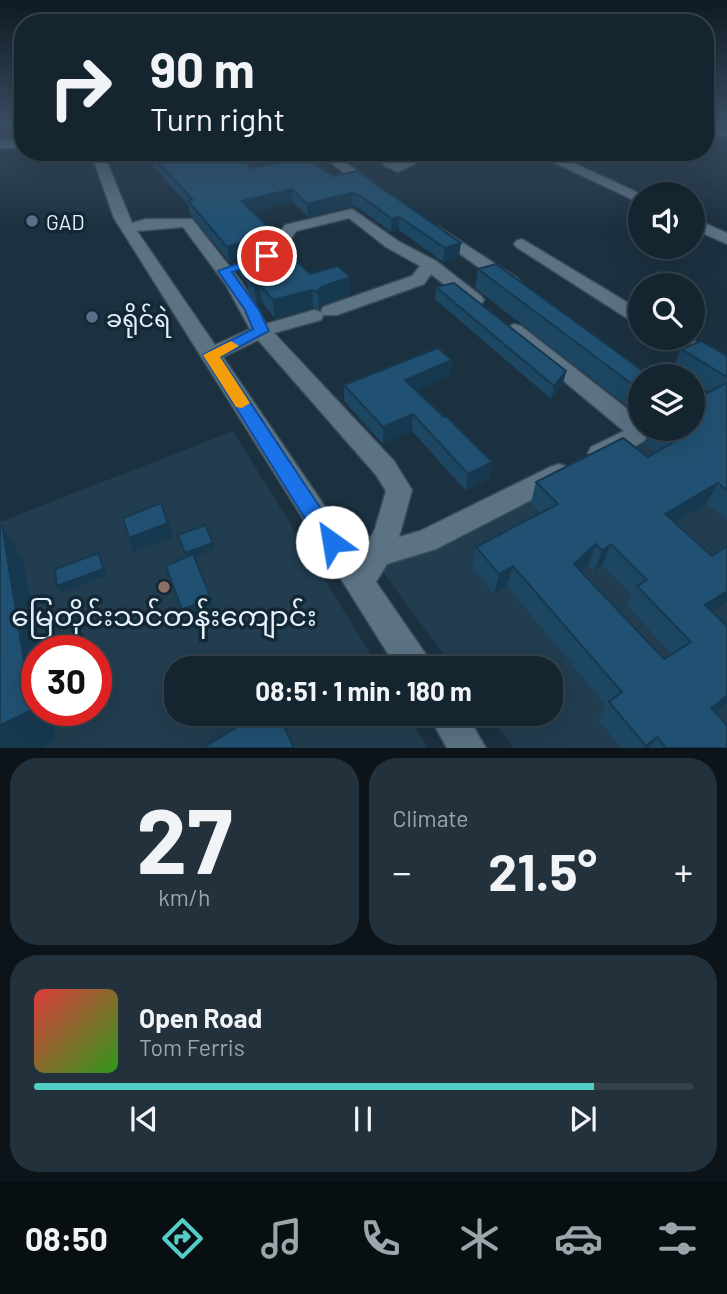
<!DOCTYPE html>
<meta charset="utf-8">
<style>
:root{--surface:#152530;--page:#22313c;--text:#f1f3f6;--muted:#9da5ab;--line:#34424c;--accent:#54cdc7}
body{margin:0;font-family:Barlow,"Noto Sans Myanmar",sans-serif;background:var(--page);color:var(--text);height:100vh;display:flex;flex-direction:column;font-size:26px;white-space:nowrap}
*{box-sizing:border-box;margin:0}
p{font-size:23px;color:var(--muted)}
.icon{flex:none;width:38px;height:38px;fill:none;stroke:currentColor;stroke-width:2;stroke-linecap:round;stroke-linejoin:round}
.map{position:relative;height:748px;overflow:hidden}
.details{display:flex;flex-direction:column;gap:10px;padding:10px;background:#0c141a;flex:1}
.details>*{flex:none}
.banner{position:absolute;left:14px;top:14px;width:700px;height:147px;border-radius:28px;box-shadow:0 7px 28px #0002,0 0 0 2px var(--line);background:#152530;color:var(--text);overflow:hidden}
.fabs{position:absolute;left:628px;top:182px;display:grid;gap:14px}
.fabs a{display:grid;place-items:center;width:77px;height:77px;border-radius:50%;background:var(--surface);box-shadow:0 7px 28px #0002,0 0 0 2px var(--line);font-size:35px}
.speed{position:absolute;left:21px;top:635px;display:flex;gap:14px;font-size:35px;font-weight:700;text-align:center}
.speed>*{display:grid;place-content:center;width:91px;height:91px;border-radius:50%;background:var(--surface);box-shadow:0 7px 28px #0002,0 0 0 2px var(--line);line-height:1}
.speed .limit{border:10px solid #d22;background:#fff;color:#111}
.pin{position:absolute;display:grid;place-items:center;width:60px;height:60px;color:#fff;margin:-30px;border:4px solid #fff;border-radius:50%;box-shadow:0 2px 7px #0007}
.me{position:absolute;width:77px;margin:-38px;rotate:328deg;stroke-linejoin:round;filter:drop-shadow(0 0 5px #0008)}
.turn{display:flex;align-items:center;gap:24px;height:147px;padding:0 21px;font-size:32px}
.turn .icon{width:91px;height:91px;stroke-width:2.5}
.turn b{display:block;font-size:49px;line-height:60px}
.big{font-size:52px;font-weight:700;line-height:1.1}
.details .card{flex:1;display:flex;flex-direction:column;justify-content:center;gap:10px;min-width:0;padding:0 24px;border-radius:28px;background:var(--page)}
.details .dial{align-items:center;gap:0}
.dial b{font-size:91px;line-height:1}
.song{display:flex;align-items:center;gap:21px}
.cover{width:84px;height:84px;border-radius:10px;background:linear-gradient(135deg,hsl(0 70% 55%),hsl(110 70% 35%))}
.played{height:7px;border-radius:4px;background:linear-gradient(90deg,var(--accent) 85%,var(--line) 85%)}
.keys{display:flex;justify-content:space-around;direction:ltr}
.heat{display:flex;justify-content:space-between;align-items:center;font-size:38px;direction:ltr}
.details .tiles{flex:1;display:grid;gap:10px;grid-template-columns:1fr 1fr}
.card:last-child{grid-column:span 2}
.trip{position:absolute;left:164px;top:656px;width:399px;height:70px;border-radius:28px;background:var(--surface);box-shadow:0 7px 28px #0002,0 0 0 2px var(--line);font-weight:700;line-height:70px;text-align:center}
.menu{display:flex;height:112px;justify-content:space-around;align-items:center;background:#080f13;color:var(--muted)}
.menu .icon{width:49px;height:49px}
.menu .current{color:var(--accent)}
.menu b{font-size:32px;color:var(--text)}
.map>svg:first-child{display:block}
</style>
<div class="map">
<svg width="727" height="748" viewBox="0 0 727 748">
<rect width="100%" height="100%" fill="#1c3140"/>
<g fill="#223d50" fill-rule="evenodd">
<path d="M727,415V748H513L488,714H551V668H454L380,568L662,429H693Z"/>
<path d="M233,431L379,668H177V714H407L428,748H0V522ZM37,651H96V710H37Z"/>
</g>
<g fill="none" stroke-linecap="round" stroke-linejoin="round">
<g stroke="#3b4c59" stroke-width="3">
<g id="minor">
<path d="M705,124L727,130V137L705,130Z"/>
<rect x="0" y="140" width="23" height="8"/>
<path d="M91,152H103L132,223L146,219H192L241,281L266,324L314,310L321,312L323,316L321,320L274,333L394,461L412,490L399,537L420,531L550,467L559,464L568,467L571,474L568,481L436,549L387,564L376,582L427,656L431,668H397L114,218ZM183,227L226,285L250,329L215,345L137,231ZM258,340L376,475L386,491L375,529L360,558L223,357Z"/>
<path d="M317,152H331L380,188L373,192L368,191Z"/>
<path d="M372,152H385L398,163L411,157L409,152H421L424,159L398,172L385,166Z"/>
<path d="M532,152H549L641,194L640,203Z"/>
<path d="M352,209L398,241L436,261L481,296L484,300L481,304H469L431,274L424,284L337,315H323L321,311L323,307L412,276L420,266L386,247L349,218L296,231L289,242L292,251L290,254L253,266L245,261L247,257L275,249L273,242L285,225Z"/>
<path d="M693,218L727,233V244L693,229Z"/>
<path d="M437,226L517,278L520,282L517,286H505L432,234L429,231Z"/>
<path d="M522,239L640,310V324L633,322L516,247L514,244L516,241Z"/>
<path d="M514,324L521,326L640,419V429H651L653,432L649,438C633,447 610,465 591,459L588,453L591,447L624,431L507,334L504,330Z"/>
<path d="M664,338H688L727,360V376L720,374Z"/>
<path d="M428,714H466L486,748H447Z"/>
</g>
</g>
<use href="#minor" fill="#5c7384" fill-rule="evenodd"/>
</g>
<g fill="#1c4662" fill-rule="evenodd">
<path d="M152,156L181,158L252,168L333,176L357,171L459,257L443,262L399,230L391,232L359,208L353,206L308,217L293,202L253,212L272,245L288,261L310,274L350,295L322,305L319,310L313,307L275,319L262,302L257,304L248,290V285L239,274L237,258L229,261L190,214L189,206L154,168Z"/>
<path d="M478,269L640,376V416L475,288Z"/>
<path d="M436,287L566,371L563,384L551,399L435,299Z"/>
<path d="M681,349L727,356V520L706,504L675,523L712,611L727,704L715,712L727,748H621L598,720L606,706L507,586L494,594L472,567L476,547L540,513L531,503L536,482L648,457L656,452L644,443L650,429H693L709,392L693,382V376H685L673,369ZM588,565L594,571L602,565L632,596L627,606L672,654L664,659L581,571Z"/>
<path d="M450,376L416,391L492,462L489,479L466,491L412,431L383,444L344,401V385Z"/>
</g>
<g fill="#173950">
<path d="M292,189L293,202L244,214L242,201Z"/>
<path d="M352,193L353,206L308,217L307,204Z"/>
<path d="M399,217V230L391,232L392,219Z"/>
<path d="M270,233L272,247L229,261L227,247Z"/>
<path d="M461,243L459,257L443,262L445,248Z"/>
<path d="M350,277V295L322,305L319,310L318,292L321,287Z"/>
<path d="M259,284L262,302L257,304L254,286Z"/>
<path d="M312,290L313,307L275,319L273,300Z"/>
<path d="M452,360L450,376L404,396L405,380Z"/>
<path d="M566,371L563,384L551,399L554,386Z"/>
<path d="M413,414L412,431L383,444V427Z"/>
<path d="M492,462L489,479L466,491L468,474Z"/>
<path d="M718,483L706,504L655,535L665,514Z"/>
<path d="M168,523L173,537L134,552L129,538Z"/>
<path d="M2,525L23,560L40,651H37V710H51L56,740L41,748H0Z"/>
<path d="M213,543L214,549L187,560L185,553Z"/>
<path d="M596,544L588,565L567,584L574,564Z"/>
<path d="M611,544L602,565L594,571L602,551Z"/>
<path d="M99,553L102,559L106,576L61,593L57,586Z"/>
<path d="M513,566L507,586L494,594L499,574Z"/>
<path d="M727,591V602L692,625L705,605Z"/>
<path d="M211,598L214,611L187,623L182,610Z"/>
<path d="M727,696V704L696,726L711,708Z"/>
<path d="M657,737L649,748H644L646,746Z"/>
</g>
<g fill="#215172" stroke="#173950" stroke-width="2" fill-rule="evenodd">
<path d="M175,152L181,158L234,152L252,168L305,157L333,176L357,171L461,243L445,248L399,217L392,219L359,195L352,193L307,204L292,189L242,201L269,228L270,233L227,247L188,201L193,200L152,156Z"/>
<path d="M272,245L288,261L292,257L310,274L338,266L350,277L321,287L318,292L312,290L273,300L259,284L254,286L246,272L249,271L236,257Z"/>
<path d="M496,264L650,376H640V390L478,269Z"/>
<path d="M454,283L566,371L554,386L436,287Z"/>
<path d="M701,341L727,356V377L681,349Z"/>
<path d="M438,348L452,360L405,380L444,417L446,416L492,462L468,474L413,414L383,427L344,385Z"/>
<path d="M727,383V490L718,483L665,514L712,556L727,546V591L705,605L727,626V696L711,708L727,725V748H666L657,737L646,746L609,702L622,692L513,566L499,574L476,547L558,504L536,482L623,438L648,457L677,440L661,429H693V400ZM596,544L602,551L611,544L647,580L637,586L691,642L664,659L574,564Z"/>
<path d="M161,503L168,523L129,538L123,518Z"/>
<path d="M2,525L32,710L0,725V526Z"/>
<path d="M205,525L213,543L185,553L178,535Z"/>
<path d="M99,553L103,569L57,586L55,569Z"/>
<path d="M193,554L211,598L182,610L166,566Z"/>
<path d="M259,714H278L294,748H202Z"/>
</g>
<linearGradient id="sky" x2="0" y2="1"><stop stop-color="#0f1b23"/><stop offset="0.54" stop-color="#3a4e64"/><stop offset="1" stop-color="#3a4e64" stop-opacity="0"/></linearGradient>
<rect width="727" height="229" fill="url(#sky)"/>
<path fill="#1a73e8" stroke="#114b97" stroke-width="2" d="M267,253L272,254V259L232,272L259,310L269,331L220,357L339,536L342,542L339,549L332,551L324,549L203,355L253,329L245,310L218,271Z"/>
<path fill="#f59e0b" d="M231,341L239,346L220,357L250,403L242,408L236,407L203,355Z"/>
<g fill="#5c6f8a" stroke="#132735" stroke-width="2.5">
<circle cx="32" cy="221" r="7"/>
<circle cx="92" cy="317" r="7"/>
</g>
<circle fill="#8d6e63" stroke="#132735" stroke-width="2.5" cx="164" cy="587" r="7"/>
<g text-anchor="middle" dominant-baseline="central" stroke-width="7" stroke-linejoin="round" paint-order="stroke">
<g font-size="21" fill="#e4f1fb" stroke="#132735" text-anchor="start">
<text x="46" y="221">GAD</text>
</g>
<g font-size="24" fill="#e4f1fb" stroke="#132735" text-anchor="start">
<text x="106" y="317">ခရိုင်ရဲ</text>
</g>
<g font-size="28" fill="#e4f1fb" stroke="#132735">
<text x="164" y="615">မြေတိုင်းသင်တန်းကျောင်း</text>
</g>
</g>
</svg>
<div class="fabs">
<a><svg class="icon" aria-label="sound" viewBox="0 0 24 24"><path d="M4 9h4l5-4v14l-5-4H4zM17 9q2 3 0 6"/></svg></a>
<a><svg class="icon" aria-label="search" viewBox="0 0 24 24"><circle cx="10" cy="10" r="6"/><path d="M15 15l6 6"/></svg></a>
<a><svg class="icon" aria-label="layers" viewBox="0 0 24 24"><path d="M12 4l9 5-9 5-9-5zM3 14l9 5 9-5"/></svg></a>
</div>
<div class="speed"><div class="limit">30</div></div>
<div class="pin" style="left:267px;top:256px;background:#d93025"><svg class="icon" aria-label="arrive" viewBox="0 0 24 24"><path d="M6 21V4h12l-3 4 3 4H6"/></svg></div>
<svg class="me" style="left:332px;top:542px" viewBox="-20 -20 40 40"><circle r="19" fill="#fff"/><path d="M0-13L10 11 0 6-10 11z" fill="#1a73e8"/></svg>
<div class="trip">08:51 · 1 min · 180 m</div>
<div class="banner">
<div class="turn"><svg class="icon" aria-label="right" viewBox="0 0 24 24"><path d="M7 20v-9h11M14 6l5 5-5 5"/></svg><div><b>90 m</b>Turn right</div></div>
</div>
</div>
<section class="details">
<div class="tiles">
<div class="card dial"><b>27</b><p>km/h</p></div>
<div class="card"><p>Climate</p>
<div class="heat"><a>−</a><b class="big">21.5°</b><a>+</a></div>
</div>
<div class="card">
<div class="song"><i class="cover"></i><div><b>Open Road</b><p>Tom Ferris</p></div></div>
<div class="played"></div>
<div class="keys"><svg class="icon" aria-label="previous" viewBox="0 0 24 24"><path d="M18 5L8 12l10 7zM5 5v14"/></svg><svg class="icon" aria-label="pause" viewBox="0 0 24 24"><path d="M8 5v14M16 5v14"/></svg><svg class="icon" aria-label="next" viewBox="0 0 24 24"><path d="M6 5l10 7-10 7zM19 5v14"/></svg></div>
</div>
</div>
</section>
<nav class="menu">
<b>08:50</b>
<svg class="icon current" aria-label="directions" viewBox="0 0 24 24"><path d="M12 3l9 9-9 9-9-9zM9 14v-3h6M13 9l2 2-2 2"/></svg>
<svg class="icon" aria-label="music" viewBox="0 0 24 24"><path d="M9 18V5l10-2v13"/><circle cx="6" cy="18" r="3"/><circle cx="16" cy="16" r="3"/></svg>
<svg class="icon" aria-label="phone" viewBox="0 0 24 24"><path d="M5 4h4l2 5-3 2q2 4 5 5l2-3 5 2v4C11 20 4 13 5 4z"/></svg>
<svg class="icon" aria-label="climate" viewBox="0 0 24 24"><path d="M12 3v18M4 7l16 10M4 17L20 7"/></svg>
<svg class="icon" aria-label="car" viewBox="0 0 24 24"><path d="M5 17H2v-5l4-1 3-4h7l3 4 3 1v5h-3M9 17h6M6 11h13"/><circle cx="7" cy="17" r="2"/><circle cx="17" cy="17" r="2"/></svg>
<svg class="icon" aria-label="filters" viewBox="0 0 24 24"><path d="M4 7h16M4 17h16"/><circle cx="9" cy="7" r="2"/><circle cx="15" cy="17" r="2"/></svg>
</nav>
